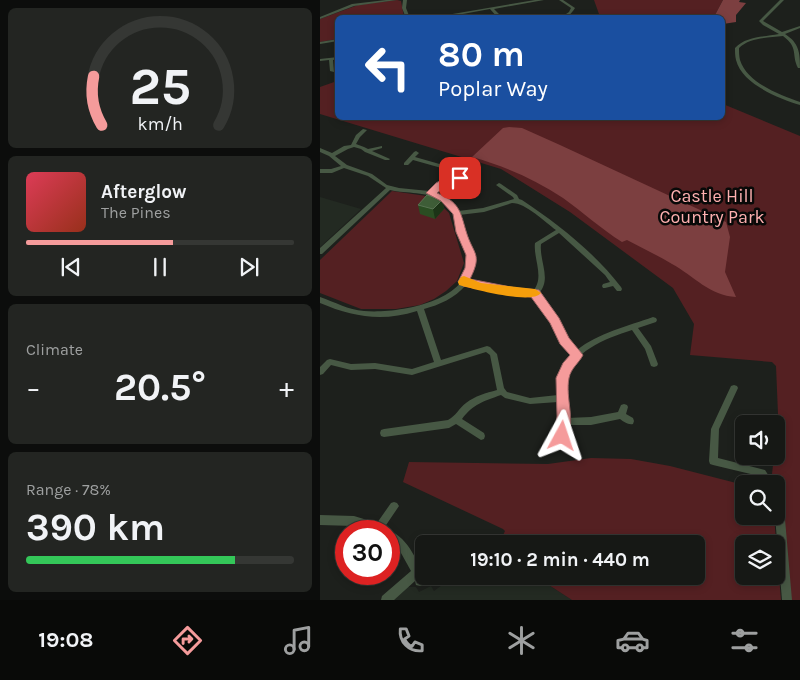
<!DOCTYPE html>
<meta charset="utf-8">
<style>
:root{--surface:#161815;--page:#232522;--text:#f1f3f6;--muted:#9ea0a0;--line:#353734;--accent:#f59b9b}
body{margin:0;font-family:Karla,sans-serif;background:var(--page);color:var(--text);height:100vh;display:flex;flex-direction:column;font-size:19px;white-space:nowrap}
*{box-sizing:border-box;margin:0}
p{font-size:16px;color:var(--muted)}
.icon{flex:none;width:28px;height:28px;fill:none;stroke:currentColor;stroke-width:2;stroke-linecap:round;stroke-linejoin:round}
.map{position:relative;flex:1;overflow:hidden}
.panel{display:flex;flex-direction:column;gap:8px;padding:8px;background:#0c0d0c;width:320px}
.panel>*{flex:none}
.top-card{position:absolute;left:15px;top:15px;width:390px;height:105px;border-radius:8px;box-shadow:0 2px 8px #0003,0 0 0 1px var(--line);background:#1a4fa0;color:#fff;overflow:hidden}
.fabs{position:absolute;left:415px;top:415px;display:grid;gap:10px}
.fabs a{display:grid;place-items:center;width:50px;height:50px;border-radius:8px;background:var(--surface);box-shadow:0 2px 8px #0003,0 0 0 1px var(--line);font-size:25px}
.speed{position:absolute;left:15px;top:520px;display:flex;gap:10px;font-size:25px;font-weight:700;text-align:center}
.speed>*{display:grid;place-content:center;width:65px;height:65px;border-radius:50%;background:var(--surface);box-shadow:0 2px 8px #0003,0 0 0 1px var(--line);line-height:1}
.speed .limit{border:8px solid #d22;background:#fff;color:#111}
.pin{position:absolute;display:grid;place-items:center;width:42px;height:42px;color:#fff;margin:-21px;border-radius:10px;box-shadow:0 2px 8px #0006}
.me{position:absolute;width:55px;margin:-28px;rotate:5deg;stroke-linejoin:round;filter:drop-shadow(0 0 4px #0008)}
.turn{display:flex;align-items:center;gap:18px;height:105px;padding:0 20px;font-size:22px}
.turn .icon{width:65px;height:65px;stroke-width:2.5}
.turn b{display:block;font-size:35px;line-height:42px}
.big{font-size:38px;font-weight:700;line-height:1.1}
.panel .tile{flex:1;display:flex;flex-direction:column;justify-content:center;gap:8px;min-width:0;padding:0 18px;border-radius:8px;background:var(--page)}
.panel .dial{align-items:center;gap:0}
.dial svg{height:130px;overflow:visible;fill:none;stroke:var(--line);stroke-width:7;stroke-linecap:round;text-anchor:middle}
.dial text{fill:var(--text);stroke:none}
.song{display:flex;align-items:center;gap:15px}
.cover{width:60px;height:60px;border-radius:8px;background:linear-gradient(135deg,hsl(350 70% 55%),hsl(10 70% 35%))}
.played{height:5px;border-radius:2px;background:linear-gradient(90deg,var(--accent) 55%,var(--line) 55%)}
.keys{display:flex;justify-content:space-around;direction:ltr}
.heat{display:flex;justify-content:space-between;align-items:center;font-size:28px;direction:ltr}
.charge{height:8px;border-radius:4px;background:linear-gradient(90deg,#34c759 78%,var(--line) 0)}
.trip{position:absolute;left:95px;top:535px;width:290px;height:50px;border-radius:8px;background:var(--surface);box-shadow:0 2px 8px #0003,0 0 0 1px var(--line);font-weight:700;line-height:50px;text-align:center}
.dock{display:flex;height:80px;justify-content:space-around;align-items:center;background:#090a08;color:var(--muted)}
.dock .icon{width:35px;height:35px}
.dock .selected{color:var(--accent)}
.dock b{font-size:22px;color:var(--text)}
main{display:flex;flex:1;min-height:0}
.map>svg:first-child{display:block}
</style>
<main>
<section class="panel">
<div class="tile dial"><svg viewBox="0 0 100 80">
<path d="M14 69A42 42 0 1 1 86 69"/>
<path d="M14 69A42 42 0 0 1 9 39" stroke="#f59b9b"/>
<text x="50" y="56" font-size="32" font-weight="700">25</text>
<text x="50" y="72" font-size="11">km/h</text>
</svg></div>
<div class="tile">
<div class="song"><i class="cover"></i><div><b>Afterglow</b><p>The Pines</p></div></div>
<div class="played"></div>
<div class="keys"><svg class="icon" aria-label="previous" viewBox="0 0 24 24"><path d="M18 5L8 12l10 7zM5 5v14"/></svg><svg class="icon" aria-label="pause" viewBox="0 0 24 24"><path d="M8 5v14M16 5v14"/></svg><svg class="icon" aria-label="next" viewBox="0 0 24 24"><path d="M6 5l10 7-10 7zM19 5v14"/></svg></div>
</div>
<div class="tile"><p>Climate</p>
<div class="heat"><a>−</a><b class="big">20.5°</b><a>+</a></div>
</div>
<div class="tile"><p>Range · 78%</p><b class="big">390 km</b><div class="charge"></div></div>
</section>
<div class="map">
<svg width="480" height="600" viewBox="0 0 480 600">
<rect width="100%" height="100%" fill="#1d201c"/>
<g fill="#232a22">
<path d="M0,197L41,209L0,247Z"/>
<path d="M134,576H215L252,600H73L87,587H96L99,592L111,586L114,591Z"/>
</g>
<g fill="#542022" fill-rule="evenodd">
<path d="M77,0L81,1L84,17L18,18L17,39L0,42V19L38,5Z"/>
<path d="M274,0H403L395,15L391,18L274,17L279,14Z"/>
<path d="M17,81L18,118H402L403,104L480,136V600H471L462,501L452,474L454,456H456L458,414L456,366L452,362L370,355L374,324L353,288L250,212L181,169L0,114V87Z"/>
<path d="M72,191L113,197L129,213L144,263L137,281L126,291L114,299L100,305L76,309H41L0,293V260Z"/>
<path d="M271,458L311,459L350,466L424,485V516H454L461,600H252L215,576H376V544H179L185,531L183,529L83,482L89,462L228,464ZM424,544H456V576H424Z"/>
</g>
<g fill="#7c3f40">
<path d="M403,0H420L419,2L426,3L416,15V22L403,24L402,18L391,17L395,15Z"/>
<path d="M189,127L202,128L240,145L406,222L410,237L405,272L416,297C390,296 374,276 352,264C337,255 322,248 307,240L302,242C281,229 263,212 243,198C215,179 184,166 152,157L183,128Z"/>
</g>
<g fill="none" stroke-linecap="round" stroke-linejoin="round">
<g fill="#475844" fill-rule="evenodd">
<path d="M66,0H77L34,6L0,19V17L32,4Z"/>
<path d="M83,0H87L86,8L90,18H86L82,8Z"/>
<path d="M215,0H224L174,9L183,18H178L170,9L121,18H109Z"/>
<path d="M239,0H243L255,8C251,14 248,18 240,18L249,12L251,8Z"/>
<path d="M460,0H464L443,21L462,32L480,26V28L465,34C479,43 480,52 480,68H478C471,54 479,48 463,36C448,38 430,37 419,48C419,52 419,56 420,60C427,83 460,95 480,102V105C458,98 422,84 416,60C415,56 415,52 415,48C426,36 444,37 459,34L443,25L439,21Z"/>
<path d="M18,39V41L0,44V42Z"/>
<path d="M18,57V59L13,60L14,72L10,71L9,60L0,61V59Z"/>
<path d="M43,129L47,130L40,137L36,144L44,147L48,149L62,146V148L52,151L70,159L69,160H65L45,152L41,149L34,147L28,149L15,156L27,165L52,174L67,185L79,188L109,191L128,177L124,173L125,169L93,160L88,165H84V163L94,152L96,151L99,153L95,157L130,167V173L133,175L148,174L154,171H158V173L148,178L132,179L114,193C124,196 133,201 138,211L163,208L194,199L193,197L176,185L179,183L181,184L197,195L199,199L202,200C238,224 275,253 301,287L302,289L301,291H297L293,286L285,288H283L282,286L283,284L290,282L285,275L239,233L221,244C219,261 232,279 219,293L237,319L247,339L257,350C278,333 308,326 333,317L336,318L337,320L336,322L318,328L331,346L338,364L337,366L334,367L331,366L325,349L312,330C285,339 250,351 246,383C244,395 246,407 247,418L271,417L298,412L301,405L304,404L307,405L308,407L306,414L313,418L314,421L313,424C308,425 304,422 300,419L271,425H247L245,439L242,440L239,439L238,436L239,422L238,402L210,404L185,398L181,395C164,401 153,404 142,419L164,433L165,436L164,439L161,440L136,424L129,428L64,437L61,436L60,433L61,430L64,429L128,420C136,416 139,408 146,403C155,396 166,393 177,390L170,355L166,352L92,375L55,369L31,370L11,365L3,374L0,375V367L7,360L10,359L31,364L55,363L92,369L114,362L97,311C62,322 33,317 0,303V297C15,302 28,310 44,311C78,314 155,301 149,255C148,248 143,243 140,237C133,224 136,209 122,201C107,191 87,194 70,190L2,254H0V248L66,188L48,176L24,168L12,173H0V169H11L21,166L9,156L0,152V148L12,153L24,146L31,145L36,135ZM192,203C206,203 225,222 236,230L215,243C213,258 225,278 213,291H200L148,281L153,272L155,256L154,250L143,230L139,215L164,212ZM146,285L200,295H213L231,322L241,343L252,354C241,367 238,379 238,395L210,398L187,392L184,388L177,354L170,347L167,346L121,360L104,309C119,305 135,298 146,285Z"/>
<path d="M414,385L417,386L418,388L399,429L398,458L445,470L454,484H445L439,476L393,465L390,464L389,461L391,429L411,386Z"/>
<path d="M456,489L459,490L463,496L472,600H462L455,516H456Z"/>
<path d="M74,502L77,503L79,506L62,531H54L34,526L0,525V515L34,516L57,523L71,503Z"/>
<path d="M69,530C89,539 98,562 105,581L104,585L100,586L96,585L95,581L74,600H61L62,596L91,571L81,553L69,541V531H67Z"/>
</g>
</g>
<path fill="#2a4d22" d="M122,200L124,209L115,219L100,214L98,205Z"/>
<path fill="#1c3417" d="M122,200L124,209L115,219L113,209Z"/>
<path fill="#3e5d37" stroke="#587352" d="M107,195L122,200L113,209L98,205Z"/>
<path fill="#f59b9b" stroke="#9f6565" d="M132,174L143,176L145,178L140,180H134L117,193C139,202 140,210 146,231C153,255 163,253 150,279L196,288L219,290L239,318L249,338L263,355C259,363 251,368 249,378C245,398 256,420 247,440L242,442L237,440L235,436L237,416L236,378L243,363L250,355L240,344L230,323L211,297L196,296L143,286L138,282L145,268L146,255L136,232L133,214L121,201L106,193L116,183Z"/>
<path fill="#f59e0b" d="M144,276L161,283L215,289L221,293C212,305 153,289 139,285L138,282L141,277Z"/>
<g text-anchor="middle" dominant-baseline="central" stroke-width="5" stroke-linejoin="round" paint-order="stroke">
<g font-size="18" fill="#feb0b0" stroke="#080908">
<text x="392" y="196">Castle Hill<tspan x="392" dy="21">Country Park</tspan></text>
</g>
</g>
</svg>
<div class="fabs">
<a><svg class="icon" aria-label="sound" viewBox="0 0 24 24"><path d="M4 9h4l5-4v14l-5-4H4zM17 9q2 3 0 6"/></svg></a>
<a><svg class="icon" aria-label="search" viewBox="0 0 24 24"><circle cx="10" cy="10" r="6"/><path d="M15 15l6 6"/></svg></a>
<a><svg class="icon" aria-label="layers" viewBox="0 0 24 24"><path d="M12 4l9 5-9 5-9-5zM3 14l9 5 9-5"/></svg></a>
</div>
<div class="speed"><div class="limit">30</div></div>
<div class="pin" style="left:140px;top:178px;background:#d93025"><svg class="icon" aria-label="arrive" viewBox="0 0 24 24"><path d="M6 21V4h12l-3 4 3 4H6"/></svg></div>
<svg class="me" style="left:242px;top:436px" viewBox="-20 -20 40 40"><path d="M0-17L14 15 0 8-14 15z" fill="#f59b9b" stroke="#fff" stroke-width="4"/></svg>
<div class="trip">19:10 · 2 min · 440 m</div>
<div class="top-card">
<div class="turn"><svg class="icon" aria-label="left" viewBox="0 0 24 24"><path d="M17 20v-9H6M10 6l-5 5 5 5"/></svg><div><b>80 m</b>Poplar Way</div></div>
</div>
</div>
</main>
<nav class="dock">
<b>19:08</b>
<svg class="icon selected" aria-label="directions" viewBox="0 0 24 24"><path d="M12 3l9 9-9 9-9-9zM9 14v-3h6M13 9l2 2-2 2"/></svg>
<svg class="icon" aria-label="music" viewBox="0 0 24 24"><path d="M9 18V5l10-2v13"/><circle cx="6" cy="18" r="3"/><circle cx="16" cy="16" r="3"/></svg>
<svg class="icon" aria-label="phone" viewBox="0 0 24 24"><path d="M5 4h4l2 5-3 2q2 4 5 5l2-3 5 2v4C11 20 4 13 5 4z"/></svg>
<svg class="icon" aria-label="climate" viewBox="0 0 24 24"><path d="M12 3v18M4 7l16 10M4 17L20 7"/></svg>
<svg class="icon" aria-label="car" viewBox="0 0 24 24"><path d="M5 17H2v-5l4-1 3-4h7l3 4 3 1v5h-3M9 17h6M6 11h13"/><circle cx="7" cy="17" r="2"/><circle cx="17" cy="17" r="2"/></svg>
<svg class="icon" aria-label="filters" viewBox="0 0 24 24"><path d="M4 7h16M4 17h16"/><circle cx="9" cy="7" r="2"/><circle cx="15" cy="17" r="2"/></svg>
</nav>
